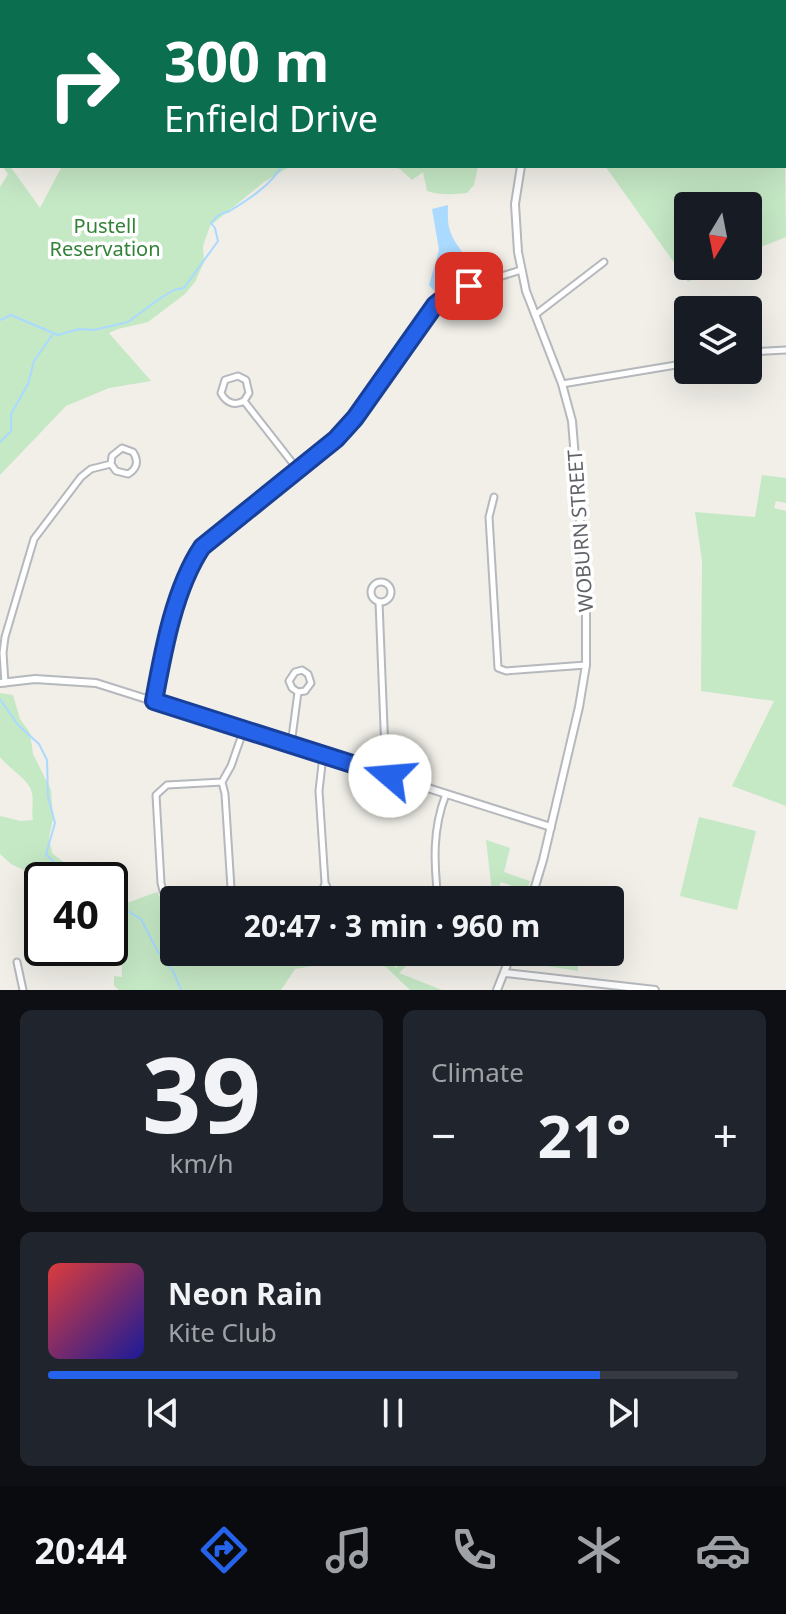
<!DOCTYPE html>
<meta charset="utf-8">
<style>
:root{--surface:#171b24;--page:#20242c;--text:#f1f3f6;--muted:#9ea1a6;--line:#363941;--accent:#2563eb}
body{margin:0;font-family:"Noto Sans",sans-serif;background:var(--page);color:var(--text);height:100vh;display:flex;flex-direction:column;font-size:30px;white-space:nowrap}
*{box-sizing:border-box;margin:0}
p{font-size:26px;color:var(--muted)}
.icon{flex:none;width:44px;height:44px;fill:none;stroke:currentColor;stroke-width:2;stroke-linecap:round;stroke-linejoin:round}
.map{position:relative;height:990px;overflow:hidden}
.drawer{display:flex;flex-direction:column;gap:20px;padding:20px;background:#0d0f14;flex:1}
.drawer>*{flex:none}
.top-card{position:absolute;left:0px;top:0px;width:786px;height:168px;box-shadow:0 8px 32px #0002;background:#0b6e4f;color:#fff;overflow:hidden}
.needle{width:52px;rotate:190deg}
.buttons{position:absolute;left:674px;top:192px;display:grid;gap:16px}
.buttons a{display:grid;place-items:center;width:88px;height:88px;border-radius:8px;background:var(--surface);box-shadow:0 8px 32px #0002;font-size:40px}
.speed{position:absolute;left:24px;top:862px;display:flex;gap:16px;font-size:40px;font-weight:700;text-align:center}
.speed>*{display:grid;place-content:center;width:104px;height:104px;border-radius:50%;background:var(--surface);box-shadow:0 8px 32px #0002;line-height:1}
.speed .limit{border:4px solid #111;border-radius:12px;background:#fff;color:#111}
.pin{position:absolute;display:grid;place-items:center;width:68px;height:68px;color:#fff;margin:-34px;border-radius:16px;box-shadow:0 4px 12px #0006}
.me{position:absolute;width:88px;margin:-44px;rotate:288deg;stroke-linejoin:round;filter:drop-shadow(0 0 6px #0008)}
.turn{display:flex;align-items:center;gap:28px;height:168px;padding:0 32px;font-size:36px}
.turn .icon{width:104px;height:104px;stroke-width:2.5}
.turn b{display:block;font-size:56px;line-height:68px}
.big{font-size:60px;font-weight:700;line-height:1.1}
.drawer .tile{flex:1;display:flex;flex-direction:column;justify-content:center;gap:12px;min-width:0;padding:0 28px;border-radius:12px;background:var(--page)}
.drawer .dial{align-items:center;gap:0}
.dial b{font-size:104px;line-height:1}
.song{display:flex;align-items:center;gap:24px}
.cover{width:96px;height:96px;border-radius:12px;background:linear-gradient(135deg,hsl(0 70% 55%),hsl(240 70% 35%))}
.played{height:8px;border-radius:4px;background:linear-gradient(90deg,var(--accent) 80%,var(--line) 80%)}
.keys{display:flex;justify-content:space-around;direction:ltr}
.heat{display:flex;justify-content:space-between;align-items:center;font-size:44px;direction:ltr}
.drawer .tiles{flex:1;display:grid;gap:20px;grid-template-columns:1fr 1fr}
.tile:last-child{grid-column:span 2}
.trip{position:absolute;left:160px;top:886px;width:464px;height:80px;border-radius:8px;background:var(--surface);box-shadow:0 8px 32px #0002;font-weight:700;line-height:80px;text-align:center}
.menu{display:flex;height:128px;justify-content:space-around;align-items:center;background:#090b0e;color:var(--muted)}
.menu .icon{width:56px;height:56px}
.menu .current{color:var(--accent)}
.menu b{font-size:36px;color:var(--text)}
.map>svg:first-child{display:block}
</style>
<div class="map">
<svg width="786" height="990" viewBox="0 0 786 990">
<rect width="100%" height="100%" fill="#f1efe8"/>
<g fill="#c5e8c5">
<path d="M784,92L786,237L748,252V206H688V266H714L688,282L605,166H784Z"/>
<path d="M2,166H10L40,208L62,166H291L264,182L210,226L203,246L204,262L195,282L185,294L148,322L118,329L109,333L151,381L109,388L66,406L0,475V187L8,174Z"/>
<path d="M387,166H478L474,185L467,193C452,194 442,196 427,191L423,172L412,180L400,169Z"/>
<path d="M762,475L786,478V503L776,501L774,508L786,511V806L732,786L774,701L701,691L702,561L695,512L755,517Z"/>
<path d="M0,693L13,695L20,719L30,733L33,754L51,790L53,819L49,837L52,853L86,880H45L11,864L0,854V816L21,821L33,820C31,812 34,802 32,793C29,779 9,769 0,757Z"/>
<path d="M699,817L756,831L737,910L680,896Z"/>
<path d="M486,840L510,848L504,872L530,881L527,891L501,882L493,900Z"/>
<path d="M157,892L164,902L174,906V952H178L179,963L239,957L242,952H289L292,957L295,952H301L297,960L341,952H385L396,968L413,952H420L399,973L442,990H410L386,967L352,959L295,969L281,990H119L114,986V976L122,977L121,941L110,931V897L124,904Z"/>
<path d="M526,952H578V971L522,962Z"/>
</g>
<path fill="#aadaff" d="M448,205C448,213 447,222 450,231C456,249 472,256 466,277L444,285L435,292L429,285L439,250L432,209Z"/>
<g fill="none" stroke-linecap="round" stroke-linejoin="round">
<g stroke="#aadaff" stroke-width="2">
<path d="M701,2L702,0"/>
<path d="M0,320L11,315L58,335L79,329L94,330L128,322L159,299L174,290L184,288L218,241L215,228L211,223C215,217 222,212 228,212C249,199 270,186 282,166"/>
<path d="M0,442L11,431V414L28,384L34,361L53,334"/>
<path d="M0,699L18,725L39,744L47,760L48,797L55,823L46,854L59,868L75,880"/>
<path d="M110,901L141,919L158,952L173,971L181,990"/>
</g>
<g stroke="#b5b8bc" stroke-width="9">
<g id="minor">
<path d="M535,315L604,262"/>
<path d="M748,352L786,350"/>
<path d="M562,384L688,363"/>
<path d="M244,401C235,406 226,403 221,393L225,380L238,376L246,380L249,393L244,401L298,470"/>
<path d="M494,497L489,517L498,668L506,671L586,665"/>
<circle cx="381" cy="592" r="10"/>
<path d="M5,683L3,653L5,637L34,539L81,477L91,469L111,464L116,471L128,474C137,469 139,461 133,452L122,448L112,456L111,464"/>
<path d="M154,701L170,626L189,572L202,547L324,449L350,425L441,300L457,290L521,270"/>
<path d="M291,745L298,692L292,688L289,681L295,672L302,670L308,674L311,683L305,691L298,692"/>
<path d="M323,755L319,791L325,883L334,900"/>
<path d="M378,772L385,752L379,602"/>
<path d="M222,782L167,785L156,795L161,883L163,891L170,898C188,901 220,904 231,888L225,794L222,782L231,766L244,729"/>
<path d="M318,900L325,884"/>
<path d="M438,900C434,863 432,830 446,794"/>
<path d="M17,962L23,990"/>
</g>
</g>
<g stroke="#b5b8bc" stroke-width="10">
<g id="tertiary">
<path d="M520,0V2"/>
<path d="M521,166L515,204L518,252L526,291L562,384L572,421L586,593V665L579,707L543,860L531,900"/>
<path d="M0,683L35,679L96,683L551,827"/>
<path d="M505,973L655,990"/>
<path d="M497,990L512,952"/>
</g>
</g>
<use href="#minor" stroke="#fff" stroke-width="5"/>
<use href="#tertiary" stroke="#fff" stroke-width="6"/>
</g>
<g fill="none" stroke-linecap="round" stroke-linejoin="round">
<g stroke="#184099" stroke-width="20">
<path id="route" d="M390,776L154,701C163,652 174,589 202,547L336,439L355,418L435,305L450,293L469,286"/>
</g>
<use href="#route" stroke="#2563eb" stroke-width="14"/>
</g>
<g text-anchor="middle" dominant-baseline="central" stroke-width="7" stroke-linejoin="round" paint-order="stroke">
<g font-size="20" fill="#348238" stroke="#fff">
<text x="105" y="225">Pustell<tspan x="105" dy="23">Reservation</tspan></text>
</g>
<g font-size="20" fill="#5f6368" stroke="#fff">
<text transform="translate(580 531) rotate(-94)">WOBURN STREET</text>
</g>
</g>
</svg>
<div class="buttons">
<a><svg class="needle" viewBox="-14 -14 28 28"><path d="M0-13l5 13h-10z" fill="#e53935"/><path d="M0 13l5-13h-10z" fill="#9ea1a6"/></svg></a>
<a><svg class="icon" aria-label="layers" viewBox="0 0 24 24"><path d="M12 4l9 5-9 5-9-5zM3 14l9 5 9-5"/></svg></a>
</div>
<div class="speed"><div class="limit">40</div></div>
<div class="pin" style="left:469px;top:286px;background:#d93025"><svg class="icon" aria-label="arrive" viewBox="0 0 24 24"><path d="M6 21V4h12l-3 4 3 4H6"/></svg></div>
<svg class="me" style="left:390px;top:776px" viewBox="-20 -20 40 40"><circle r="19" fill="#fff"/><path d="M0-13L10 11 0 6-10 11z" fill="#2563eb"/></svg>
<div class="trip">20:47 · 3 min · 960 m</div>
<div class="top-card">
<div class="turn"><svg class="icon" aria-label="right" viewBox="0 0 24 24"><path d="M7 20v-9h11M14 6l5 5-5 5"/></svg><div><b>300 m</b>Enfield Drive</div></div>
</div>
</div>
<section class="drawer">
<div class="tiles">
<div class="tile dial"><b>39</b><p>km/h</p></div>
<div class="tile"><p>Climate</p>
<div class="heat"><a>−</a><b class="big">21°</b><a>+</a></div>
</div>
<div class="tile">
<div class="song"><i class="cover"></i><div><b>Neon Rain</b><p>Kite Club</p></div></div>
<div class="played"></div>
<div class="keys"><svg class="icon" aria-label="previous" viewBox="0 0 24 24"><path d="M18 5L8 12l10 7zM5 5v14"/></svg><svg class="icon" aria-label="pause" viewBox="0 0 24 24"><path d="M8 5v14M16 5v14"/></svg><svg class="icon" aria-label="next" viewBox="0 0 24 24"><path d="M6 5l10 7-10 7zM19 5v14"/></svg></div>
</div>
</div>
</section>
<nav class="menu">
<b>20:44</b>
<svg class="icon current" aria-label="directions" viewBox="0 0 24 24"><path d="M12 3l9 9-9 9-9-9zM9 14v-3h6M13 9l2 2-2 2"/></svg>
<svg class="icon" aria-label="music" viewBox="0 0 24 24"><path d="M9 18V5l10-2v13"/><circle cx="6" cy="18" r="3"/><circle cx="16" cy="16" r="3"/></svg>
<svg class="icon" aria-label="phone" viewBox="0 0 24 24"><path d="M5 4h4l2 5-3 2q2 4 5 5l2-3 5 2v4C11 20 4 13 5 4z"/></svg>
<svg class="icon" aria-label="climate" viewBox="0 0 24 24"><path d="M12 3v18M4 7l16 10M4 17L20 7"/></svg>
<svg class="icon" aria-label="car" viewBox="0 0 24 24"><path d="M5 17H2v-5l4-1 3-4h7l3 4 3 1v5h-3M9 17h6M6 11h13"/><circle cx="7" cy="17" r="2"/><circle cx="17" cy="17" r="2"/></svg>
</nav>
